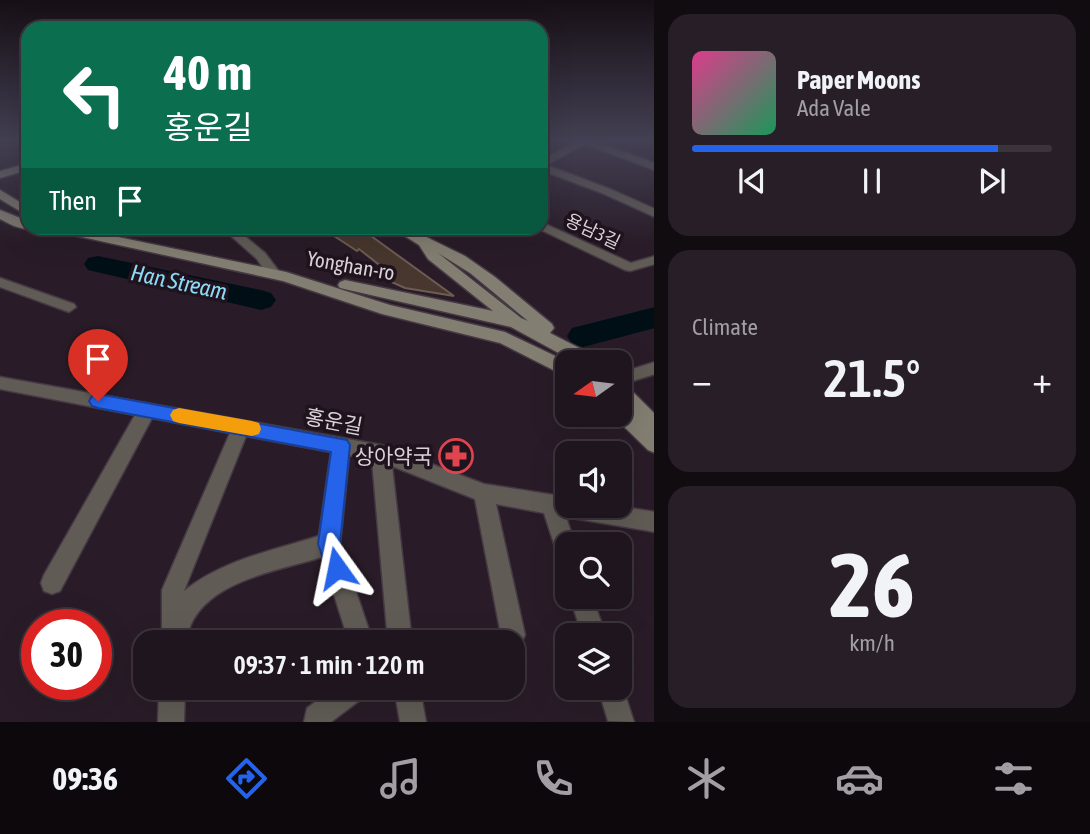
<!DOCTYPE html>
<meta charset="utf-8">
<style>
:root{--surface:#1f151e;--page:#271e27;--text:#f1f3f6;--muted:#a19fa4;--line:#3c343c;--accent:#2563eb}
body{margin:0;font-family:"Asap Condensed","Noto Sans KR",sans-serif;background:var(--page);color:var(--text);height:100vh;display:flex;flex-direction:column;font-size:26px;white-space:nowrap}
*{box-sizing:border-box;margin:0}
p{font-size:23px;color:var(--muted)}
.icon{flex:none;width:38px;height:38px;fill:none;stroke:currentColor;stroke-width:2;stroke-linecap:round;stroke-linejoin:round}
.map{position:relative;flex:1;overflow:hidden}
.details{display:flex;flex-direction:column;gap:14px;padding:14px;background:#110c10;width:436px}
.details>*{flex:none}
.hud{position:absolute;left:21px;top:21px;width:527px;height:214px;border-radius:21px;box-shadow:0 7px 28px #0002,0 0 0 2px var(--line);background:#0b6e4f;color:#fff;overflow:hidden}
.needle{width:46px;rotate:256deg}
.controls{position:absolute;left:555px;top:350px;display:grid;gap:14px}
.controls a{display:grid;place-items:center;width:77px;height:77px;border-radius:14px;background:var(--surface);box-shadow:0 7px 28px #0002,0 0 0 2px var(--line);font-size:35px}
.speed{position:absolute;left:21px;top:609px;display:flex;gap:14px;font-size:35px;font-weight:700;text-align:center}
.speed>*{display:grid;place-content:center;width:91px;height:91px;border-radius:50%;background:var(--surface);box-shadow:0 7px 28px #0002,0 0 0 2px var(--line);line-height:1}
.speed .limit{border:10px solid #d22;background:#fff;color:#111}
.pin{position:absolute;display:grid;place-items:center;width:60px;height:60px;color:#fff;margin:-72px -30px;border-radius:50% 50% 50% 0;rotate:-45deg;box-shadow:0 0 7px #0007}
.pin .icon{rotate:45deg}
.me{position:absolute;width:77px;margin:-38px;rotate:348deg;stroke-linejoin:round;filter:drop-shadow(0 0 5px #0008)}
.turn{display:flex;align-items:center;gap:24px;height:147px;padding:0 28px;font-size:32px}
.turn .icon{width:91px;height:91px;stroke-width:2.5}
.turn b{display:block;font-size:49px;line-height:60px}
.then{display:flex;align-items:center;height:66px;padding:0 28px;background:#0003;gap:14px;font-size:26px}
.big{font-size:52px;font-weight:600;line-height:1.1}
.details .tile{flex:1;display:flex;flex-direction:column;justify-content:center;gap:10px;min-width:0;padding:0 24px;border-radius:21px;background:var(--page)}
.details .dial{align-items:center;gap:0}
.dial b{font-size:91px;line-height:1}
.song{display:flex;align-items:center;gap:21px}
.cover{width:84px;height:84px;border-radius:10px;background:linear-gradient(135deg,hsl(330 70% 55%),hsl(150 70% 35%))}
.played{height:7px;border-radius:4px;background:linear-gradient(90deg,var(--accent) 85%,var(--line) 85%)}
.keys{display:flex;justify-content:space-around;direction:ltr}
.heat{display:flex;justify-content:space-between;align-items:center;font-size:38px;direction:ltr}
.trip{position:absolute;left:133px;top:630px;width:392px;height:70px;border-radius:21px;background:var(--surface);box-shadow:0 7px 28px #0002,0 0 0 2px var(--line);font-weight:600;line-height:70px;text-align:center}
.tabs{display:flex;height:112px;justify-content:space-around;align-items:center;background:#0c080c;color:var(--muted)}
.tabs .icon{width:49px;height:49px}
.tabs .active{color:var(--accent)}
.tabs b{font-size:32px;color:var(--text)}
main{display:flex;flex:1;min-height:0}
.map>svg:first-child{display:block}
</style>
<main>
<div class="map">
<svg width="655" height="722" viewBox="0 0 655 722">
<rect width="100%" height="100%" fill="#291c28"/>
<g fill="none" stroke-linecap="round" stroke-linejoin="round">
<g fill="#000f16" fill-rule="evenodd">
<path d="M98,256L261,290L271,293L276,300L271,307L261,310L88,270L84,264L88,258Z"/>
<path d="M655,307V328L583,347L572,344L567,336L572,328Z"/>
</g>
</g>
<path fill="#47372e" stroke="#6e5c53" stroke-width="2" d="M322,228H360L454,296L405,288L378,276L387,271L359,249L357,251Z"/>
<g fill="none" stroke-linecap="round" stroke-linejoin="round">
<g stroke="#453944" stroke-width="3">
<g id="street">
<path d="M576,142H596L655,163V170L585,144L546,165L610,189L655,209V217L602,193L541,170V160Z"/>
<path d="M541,222L631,263L655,256V264L630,271L625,270L537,228H541Z"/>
<path d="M222,228H235L265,253L281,274L279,277H269L257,259Z"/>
<path d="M0,278L74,304L76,307L69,312L0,287Z"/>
<path d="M655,362V374L620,385V373Z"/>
<path d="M0,377L381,445L484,484L567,497V506H618L655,512V532L566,517L575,544H567V562L559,559L544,513L496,504L525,635L521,643L513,647V642H504L501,635L475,499L392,466L412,642H388L372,460L349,455L340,544L373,642H349L322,557C275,572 194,582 186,642H162V590L230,433L152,418L60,591L52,594L44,591L41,583L44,575L135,415L0,389ZM246,436L331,452L319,536C274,550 222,560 184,591Z"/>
<path d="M570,597H592L606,635H582Z"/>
<path d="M620,679L634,722L608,721L598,688H620Z"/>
<path d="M159,688H185L184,722H158Z"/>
<path d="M334,688H368L364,697L331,722H304L307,708Z"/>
<path d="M394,688H420L426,722H400Z"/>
</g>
</g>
<g stroke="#453944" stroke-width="3">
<g id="secondary">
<path d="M28,163V170L0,178V171Z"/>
<path d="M0,190L28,207V216L0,199Z"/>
<path d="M0,210L28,221V228H33C21,231 10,224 0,219Z"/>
<path d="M52,228H75L286,272L390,305L505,332L568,362L567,377L500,343L382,314L283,281L59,232Z"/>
<path d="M392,228H408L465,256L495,277L552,324L554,328L550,333L587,352L590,357L587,362H575L511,327L340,288L338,285L340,282L345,280L493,311L428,259L419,245ZM438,253L470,273L528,321L521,318Z"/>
<path d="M620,384L627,386L655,414V453L648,450L612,415H620Z"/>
</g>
</g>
<use href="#street" fill="#605c55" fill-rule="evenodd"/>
<use href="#secondary" fill="#837e72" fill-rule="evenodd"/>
</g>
<linearGradient id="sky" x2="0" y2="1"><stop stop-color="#170f16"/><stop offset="0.58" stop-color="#434053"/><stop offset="1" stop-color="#434053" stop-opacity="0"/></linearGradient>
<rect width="655" height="243" fill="url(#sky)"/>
<path fill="#2563eb" stroke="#184099" stroke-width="2" d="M98,394L347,440L350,445L340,544L348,568L345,576L337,579L329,576L318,544L331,452L98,408L92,406L89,401L92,396Z"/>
<path fill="#f59e0b" d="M179,408L252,421L259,423L261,429L259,434L252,436L179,423L173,421L170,415L173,410Z"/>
<defs>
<g id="pharmacy-ring" transform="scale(1.75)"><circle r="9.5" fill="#1f131e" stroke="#e0444e" stroke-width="1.5"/><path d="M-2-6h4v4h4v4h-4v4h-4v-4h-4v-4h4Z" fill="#e0444e"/></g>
</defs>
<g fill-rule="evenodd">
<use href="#pharmacy-ring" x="456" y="456"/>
</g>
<g text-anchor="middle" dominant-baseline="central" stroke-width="7" stroke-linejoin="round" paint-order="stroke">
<g font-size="18" fill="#dad1d9" stroke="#1f131e">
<text transform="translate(593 231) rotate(25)">용남3길</text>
</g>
<g font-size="21" fill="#dad1d9" stroke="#1f131e">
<text transform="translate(351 265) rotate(10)">Yonghan-ro</text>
<text transform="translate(334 421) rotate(11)">홍운길</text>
</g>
<g font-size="21" fill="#dad1d9" stroke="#1f131e" text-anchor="end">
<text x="432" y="456">상아약국</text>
</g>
<g font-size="23" font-style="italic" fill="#8ddaf8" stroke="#1f131e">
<text transform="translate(179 282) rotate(12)">Han Stream</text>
</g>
</g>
</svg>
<div class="controls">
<a><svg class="needle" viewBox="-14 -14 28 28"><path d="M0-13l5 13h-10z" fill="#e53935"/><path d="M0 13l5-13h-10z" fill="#a19fa4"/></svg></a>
<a><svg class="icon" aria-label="sound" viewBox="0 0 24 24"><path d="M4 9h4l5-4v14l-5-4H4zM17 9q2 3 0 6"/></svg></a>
<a><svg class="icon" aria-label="search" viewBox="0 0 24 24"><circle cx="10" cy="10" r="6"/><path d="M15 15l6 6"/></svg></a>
<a><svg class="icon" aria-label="layers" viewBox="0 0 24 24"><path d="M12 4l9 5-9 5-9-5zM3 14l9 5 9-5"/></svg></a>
</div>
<div class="speed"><div class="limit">30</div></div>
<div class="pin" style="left:98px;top:401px;background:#d93025"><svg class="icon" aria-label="arrive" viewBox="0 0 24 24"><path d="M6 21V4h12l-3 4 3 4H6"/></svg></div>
<svg class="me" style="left:337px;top:568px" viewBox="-20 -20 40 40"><path d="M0-17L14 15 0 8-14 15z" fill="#2563eb" stroke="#fff" stroke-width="4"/></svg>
<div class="trip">09:37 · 1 min · 120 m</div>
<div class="hud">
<div class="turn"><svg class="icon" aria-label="left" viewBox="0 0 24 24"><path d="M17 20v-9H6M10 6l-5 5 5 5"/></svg><div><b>40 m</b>홍운길</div></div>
<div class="then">Then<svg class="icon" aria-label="arrive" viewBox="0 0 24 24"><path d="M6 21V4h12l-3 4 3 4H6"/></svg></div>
</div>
</div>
<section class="details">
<div class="tile">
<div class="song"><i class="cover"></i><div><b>Paper Moons</b><p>Ada Vale</p></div></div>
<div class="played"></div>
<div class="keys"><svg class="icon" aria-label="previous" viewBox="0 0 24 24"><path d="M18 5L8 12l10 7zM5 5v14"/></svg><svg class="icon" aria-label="pause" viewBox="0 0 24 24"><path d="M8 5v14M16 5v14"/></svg><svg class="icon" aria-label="next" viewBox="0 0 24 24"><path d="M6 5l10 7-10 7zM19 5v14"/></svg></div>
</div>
<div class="tile"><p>Climate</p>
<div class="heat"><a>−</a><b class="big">21.5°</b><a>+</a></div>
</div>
<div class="tile dial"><b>26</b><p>km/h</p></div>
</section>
</main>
<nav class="tabs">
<b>09:36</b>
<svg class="icon active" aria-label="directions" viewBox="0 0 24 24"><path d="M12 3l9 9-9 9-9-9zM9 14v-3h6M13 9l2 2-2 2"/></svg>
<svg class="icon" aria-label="music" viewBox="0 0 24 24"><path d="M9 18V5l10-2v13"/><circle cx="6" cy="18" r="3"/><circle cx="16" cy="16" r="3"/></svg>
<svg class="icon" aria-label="phone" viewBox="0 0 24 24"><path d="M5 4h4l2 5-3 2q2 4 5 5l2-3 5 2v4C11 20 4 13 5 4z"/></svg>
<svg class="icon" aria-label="climate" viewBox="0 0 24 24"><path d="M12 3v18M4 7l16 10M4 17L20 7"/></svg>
<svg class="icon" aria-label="car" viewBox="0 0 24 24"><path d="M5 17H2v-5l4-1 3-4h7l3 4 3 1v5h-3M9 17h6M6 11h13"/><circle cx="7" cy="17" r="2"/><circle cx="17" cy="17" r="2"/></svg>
<svg class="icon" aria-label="filters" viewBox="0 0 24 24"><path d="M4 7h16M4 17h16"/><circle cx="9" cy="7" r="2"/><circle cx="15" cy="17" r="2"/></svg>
</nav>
